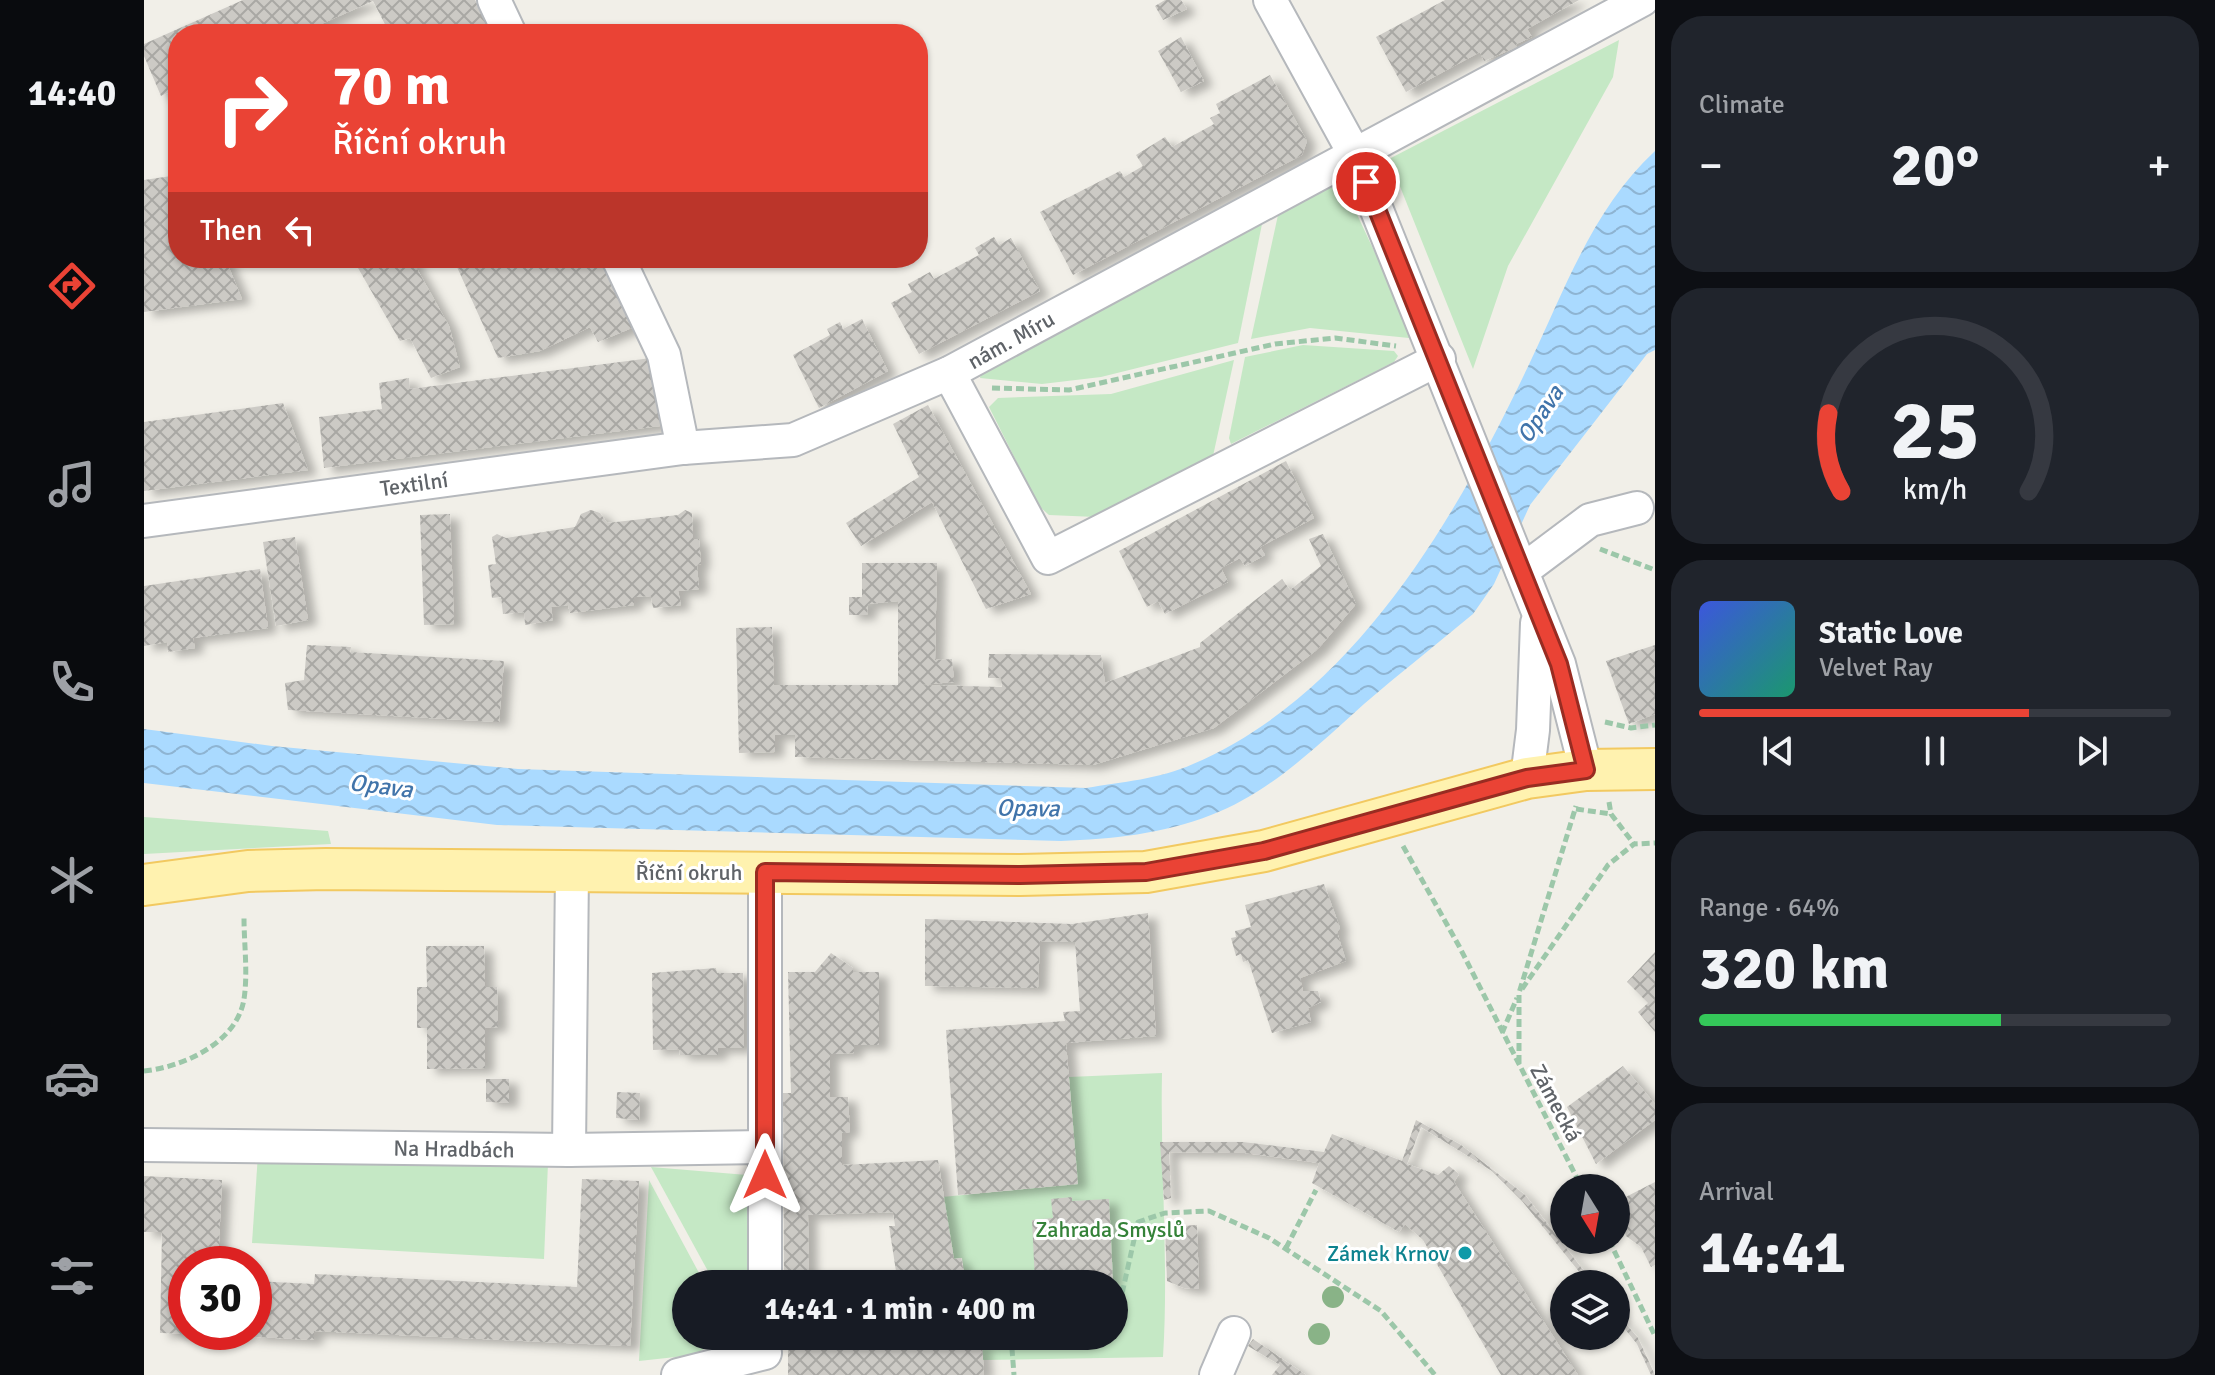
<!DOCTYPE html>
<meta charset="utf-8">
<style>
:root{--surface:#171b24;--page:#20242c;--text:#f1f3f6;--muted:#9ea1a6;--line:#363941;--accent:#ea4335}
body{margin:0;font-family:Signika,sans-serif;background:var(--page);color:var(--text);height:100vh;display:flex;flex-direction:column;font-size:30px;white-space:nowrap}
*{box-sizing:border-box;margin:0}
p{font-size:26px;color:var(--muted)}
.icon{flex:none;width:44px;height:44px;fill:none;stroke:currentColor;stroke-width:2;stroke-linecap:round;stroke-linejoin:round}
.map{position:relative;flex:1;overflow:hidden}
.side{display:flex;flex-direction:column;gap:16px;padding:16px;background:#0d0f14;width:560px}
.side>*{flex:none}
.hud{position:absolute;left:24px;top:24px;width:760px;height:244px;border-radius:32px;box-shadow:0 2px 6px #0004;background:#ea4335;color:#fff;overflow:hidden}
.needle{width:52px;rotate:169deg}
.controls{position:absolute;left:1406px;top:1174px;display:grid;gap:16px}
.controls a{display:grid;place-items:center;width:80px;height:80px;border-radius:50%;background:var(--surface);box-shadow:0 2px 6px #0004;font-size:40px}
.speed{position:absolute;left:24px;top:1246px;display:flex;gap:16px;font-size:40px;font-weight:700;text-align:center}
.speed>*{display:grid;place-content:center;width:104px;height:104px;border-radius:50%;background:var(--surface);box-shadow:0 2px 6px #0004;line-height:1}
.speed .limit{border:12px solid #d22;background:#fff;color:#111}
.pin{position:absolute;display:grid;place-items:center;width:68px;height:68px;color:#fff;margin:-34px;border:4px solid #fff;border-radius:50%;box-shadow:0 2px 8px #0007}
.me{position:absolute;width:88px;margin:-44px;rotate:0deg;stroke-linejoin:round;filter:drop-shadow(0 0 6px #0008)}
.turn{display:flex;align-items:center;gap:28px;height:168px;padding:0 32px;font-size:36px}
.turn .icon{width:104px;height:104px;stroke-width:2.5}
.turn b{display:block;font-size:56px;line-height:68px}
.then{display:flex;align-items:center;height:76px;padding:0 32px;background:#0003;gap:16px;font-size:30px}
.big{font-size:60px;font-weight:700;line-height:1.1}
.side .card{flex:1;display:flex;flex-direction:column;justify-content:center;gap:12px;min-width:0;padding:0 28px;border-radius:32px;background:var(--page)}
.side .dial{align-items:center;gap:0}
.dial svg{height:208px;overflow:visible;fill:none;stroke:var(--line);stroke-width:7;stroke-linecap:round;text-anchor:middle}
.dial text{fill:var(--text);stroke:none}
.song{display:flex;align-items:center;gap:24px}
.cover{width:96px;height:96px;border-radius:12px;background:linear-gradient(135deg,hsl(230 70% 55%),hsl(160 70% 35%))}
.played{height:8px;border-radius:4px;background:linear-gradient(90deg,var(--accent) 70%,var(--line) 70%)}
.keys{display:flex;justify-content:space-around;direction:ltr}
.heat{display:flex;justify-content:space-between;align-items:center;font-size:44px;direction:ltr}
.charge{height:12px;border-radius:6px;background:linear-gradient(90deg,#34c759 64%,var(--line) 0)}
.trip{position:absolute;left:528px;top:1270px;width:456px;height:80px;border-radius:40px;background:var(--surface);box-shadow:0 2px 6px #0004;font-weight:700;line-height:80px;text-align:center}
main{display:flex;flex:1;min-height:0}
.tab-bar{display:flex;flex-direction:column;width:144px;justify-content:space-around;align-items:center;background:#090b0e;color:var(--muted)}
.tab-bar .icon{width:56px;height:56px}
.tab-bar .selected{color:var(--accent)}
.tab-bar b{font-size:36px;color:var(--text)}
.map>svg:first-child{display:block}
</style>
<main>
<nav class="tab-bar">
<b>14:40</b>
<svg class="icon selected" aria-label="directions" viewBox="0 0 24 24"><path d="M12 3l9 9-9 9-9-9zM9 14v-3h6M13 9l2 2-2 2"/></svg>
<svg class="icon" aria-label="music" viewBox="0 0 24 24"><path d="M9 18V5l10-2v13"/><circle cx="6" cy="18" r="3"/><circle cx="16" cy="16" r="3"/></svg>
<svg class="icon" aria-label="phone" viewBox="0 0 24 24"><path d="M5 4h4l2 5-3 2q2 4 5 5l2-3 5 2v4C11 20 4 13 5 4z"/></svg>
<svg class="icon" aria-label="climate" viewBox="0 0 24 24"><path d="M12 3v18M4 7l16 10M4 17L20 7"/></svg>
<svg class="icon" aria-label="car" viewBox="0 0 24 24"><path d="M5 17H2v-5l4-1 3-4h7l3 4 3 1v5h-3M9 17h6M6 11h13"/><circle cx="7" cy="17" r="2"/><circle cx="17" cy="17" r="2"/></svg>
<svg class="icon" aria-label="filters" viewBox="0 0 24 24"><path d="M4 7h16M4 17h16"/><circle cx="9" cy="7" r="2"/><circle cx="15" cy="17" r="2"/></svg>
</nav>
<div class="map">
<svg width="1511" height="1375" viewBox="0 0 1511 1375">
<defs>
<pattern id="water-waves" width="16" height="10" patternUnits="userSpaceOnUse" patternTransform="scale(2)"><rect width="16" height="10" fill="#aadaff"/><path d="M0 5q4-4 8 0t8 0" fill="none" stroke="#8eb4d2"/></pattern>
<pattern id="building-cross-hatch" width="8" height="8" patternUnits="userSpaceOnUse" patternTransform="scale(2)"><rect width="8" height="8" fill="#cccac5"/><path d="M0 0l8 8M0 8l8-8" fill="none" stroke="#a9a8a4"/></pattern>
<filter id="shadow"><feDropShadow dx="9" dy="5" stdDeviation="4" flood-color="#0004"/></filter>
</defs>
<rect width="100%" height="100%" fill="#f1efe8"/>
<g fill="#c5e8c5">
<path d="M1475,40L1469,77L1364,266L1329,369L1245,159Z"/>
<path d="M1187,187L1201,189L1264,323L1265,338L1166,328L1107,339L1134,215Z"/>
<path d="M1118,224L1094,343L957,377L898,384L836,378L838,370Z"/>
<path d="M1159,345L1250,351L1254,356L1250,362L1087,444L1085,438L1101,357Z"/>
<path d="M1090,360L1069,456L952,517L905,515L895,506L845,407L854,398L967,394Z"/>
<path d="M0,817L184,831L187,844L0,854Z"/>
<path d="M1018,1073C1016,1168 1025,1262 1019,1357L839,1360L838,1345L825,1346L823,1336H970V1284H814L813,1274L820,1272L818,1258L810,1259L798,1197L933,1184L925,1077Z"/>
<path d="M114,1154L404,1163L400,1259L108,1243Z"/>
<path d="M507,1167L603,1175L613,1184L609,1284H571Z"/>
<path d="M505,1180L561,1284H542V1336H582L550,1355L495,1361Z"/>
</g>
<path fill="url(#water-waves)" d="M1511,151V350L1503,354L1386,505L1350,584L1329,614C1293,644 1256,673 1220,704C1174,745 1126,793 1067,815C1019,834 968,839 917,841L353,825L0,783V729L128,746L374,769L942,788C978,782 1016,779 1049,764C1213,694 1315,513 1388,358C1422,286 1451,206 1511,151Z"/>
<g fill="url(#building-cross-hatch)" filter="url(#shadow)">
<path d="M99,0H331L349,34H246L229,1L175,25L180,34H34V88L17,96L0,56V44Z"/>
<path d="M1021,0H1037L1043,9L1019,20L1011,6Z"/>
<path d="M1301,0H1435L1383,29L1388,37L1372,44L1373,47L1340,61L1336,52L1262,92L1232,37Z"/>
<path d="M1037,37L1060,81L1037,92L1014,51Z"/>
<path d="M1126,75L1163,141L1158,155L929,275L896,212L976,171L980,177L999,166L992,155L1021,137L1028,147L1070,124L1066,118L1076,113L1072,104Z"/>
<path d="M34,175V258H81L98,299L0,312V180Z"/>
<path d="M850,237L855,245L867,238L896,291L775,354L747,303L768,292L764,284L786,272L790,279L835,255L831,248Z"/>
<path d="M217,258H267L305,326L316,367L287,378L266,338L256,341L210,261Z"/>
<path d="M334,258H464L495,325L454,342L446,327L396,351L354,358L313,267Z"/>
<path d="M718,319L744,371L675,408L649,355L686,335L683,329L696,322L699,329Z"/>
<path d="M507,358L516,426L180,468L175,417L238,409L235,383L265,378L266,389Z"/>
<path d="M139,403L164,470L0,491V422Z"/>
<path d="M784,405L813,458L887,594L842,609L788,502L717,546L702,523L775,477L749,424Z"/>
<path d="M1142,461L1170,518L1116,547L1121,555L1101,566L1096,558L1077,568L1084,582L1021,614L1014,601L1003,607L975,551Z"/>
<path d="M447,510L456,513L463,523L534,515L541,510L548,513L549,539H555L557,564L553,565L555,589L534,591L537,605L509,608L507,596L490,597V605L426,613L424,605L407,607L409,620L381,625L380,612L359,614L357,597L348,598L344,565L352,564L348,537L353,534L362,538L431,527L437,514Z"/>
<path d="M306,514L310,624L280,625L276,515Z"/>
<path d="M1179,534L1212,604L1174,649L1070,728L949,765L651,757V735H631V752L595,753L592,628L628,627L630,685H754V601L724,604L723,615H705V597H718V563H793L791,660L808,659L810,682L776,685L858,687L857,678H844L845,654L957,655L961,683L1056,647V643L1138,579L1146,590L1177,566L1165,539Z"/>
<path d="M151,537L164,620L132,626L119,542Z"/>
<path d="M116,569L124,628L49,638L51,648L24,652L23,642L0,646V586Z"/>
<path d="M163,645L207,647L206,652L360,661L355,722L144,710L141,683L160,680Z"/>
<path d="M1511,645V714L1485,724L1462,661Z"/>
<path d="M1180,884L1196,928L1193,932L1202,961L1156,978L1159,991H1174L1177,1002L1164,1008L1167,1022L1128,1033L1104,960L1099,962L1097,954L1092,956L1087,938L1092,937L1091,931L1107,927L1101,905Z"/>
<path d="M1004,913L1012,1036L922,1043L934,1184L814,1195L802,1030L921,1021L919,1012L936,1011L931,942L896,941L894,988L781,986V919L928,924Z"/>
<path d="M282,946H340L341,987H353L354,1027L341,1028V1068L283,1069V1028H273V987H283Z"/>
<path d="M1511,952V1032L1494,1012L1504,1003L1483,982Z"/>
<path d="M687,953L709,968V972H735V1045H710V1053L686,1054V1097H704L706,1132L698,1133V1165L794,1160L810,1259L817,1258L820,1273L813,1274L814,1284H754L745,1226H751L749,1212L664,1215L665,1284H640L639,1093H647L644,972H671Z"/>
<path d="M572,968L573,973H599L600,1048H574V1055H536L535,1049L509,1050L508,973Z"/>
<path d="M1479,1066L1511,1104V1120L1452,1164L1423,1107Z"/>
<path d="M342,1079H365V1103L342,1102Z"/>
<path d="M473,1092L496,1093L495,1120L472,1118Z"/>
<path d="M1272,1120L1317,1145L1381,1195L1450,1284H1445L1378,1201L1348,1171L1277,1127L1263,1164L1294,1175L1305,1166L1315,1174L1310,1182L1434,1375H1357L1279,1240L1261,1224L1255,1232L1168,1183L1175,1163L1101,1153L1025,1152L1027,1198L1020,1200L1016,1142H1099L1180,1152L1188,1134L1258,1161Z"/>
<path d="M0,1176L78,1180L74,1264H42V1334L16,1333L18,1232H0Z"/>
<path d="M438,1179L495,1181L486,1346L170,1331V1340L51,1334L110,1332V1281L170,1284L171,1274L433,1287Z"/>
<path d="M1511,1182V1265L1507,1267L1497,1247L1482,1236L1472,1202Z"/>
<path d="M928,1197V1201L965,1199L969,1282H891L888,1220L909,1218L907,1199Z"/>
<path d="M1053,1225L1055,1289L1040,1288L1023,1281L1021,1227Z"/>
<path d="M1472,1312L1494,1338L1511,1375H1507L1493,1344L1472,1318Z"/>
<path d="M644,1336H823L825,1346L838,1344L840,1375H644Z"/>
<path d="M1109,1339L1162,1375H1128L1136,1365L1104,1346Z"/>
</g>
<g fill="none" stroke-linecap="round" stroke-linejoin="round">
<g stroke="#b5b8bc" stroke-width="36">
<g id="minor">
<path d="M350,0L366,34"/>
<path d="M1126,0L1210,153L1415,664L1442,770"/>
<path d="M474,258L520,355L539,448"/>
<path d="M805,373L904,558L1295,359"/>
<path d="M0,521L539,448L649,440L805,373L1498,0"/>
<path d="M1378,571L1446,520L1493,508"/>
<path d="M1383,778L1389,730L1393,623"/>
<path d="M0,1145L425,1150L621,1147"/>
<path d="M425,1150L428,871"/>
<path d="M621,1284V872"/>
<path d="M534,1375L621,1353"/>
<path d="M1072,1375L1090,1333"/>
</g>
</g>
<g stroke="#f2c960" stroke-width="44">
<path id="major" d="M0,885L104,871L182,869L876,875L1002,872L1120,851L1383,778L1442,770L1511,769"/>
</g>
<g stroke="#9cc7a9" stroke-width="5" stroke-dasharray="8 4" stroke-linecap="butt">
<path d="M848,388L925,390L1131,344L1191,338L1252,346"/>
<path d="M1456,549L1511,570"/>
<path d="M1461,722L1487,728L1511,725"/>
<path d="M1465,802L1467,814L1490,844"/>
<path d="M1432,809L1467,814"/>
<path d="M1259,846L1315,946L1438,1188"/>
<path d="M1378,989L1464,865L1490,844L1511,843"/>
<path d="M1358,1033L1373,998"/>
<path d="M1375,1063V993L1432,806"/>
<path d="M0,1071C39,1067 93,1043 100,999C104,973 100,944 100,918"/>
<path d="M1465,1240L1511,1336"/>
<path d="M1142,1248L1172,1190"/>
<path d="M970,1298H977L994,1222L1021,1213L1065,1211L1125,1238L1237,1311L1291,1375"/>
<path d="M867,1336L870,1375"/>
</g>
<use href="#minor" stroke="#fff" stroke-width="32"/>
<use href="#major" stroke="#fff2af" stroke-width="40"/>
</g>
<g fill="#89b387">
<circle cx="1189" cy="1297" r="11"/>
<circle cx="1175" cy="1334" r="11"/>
</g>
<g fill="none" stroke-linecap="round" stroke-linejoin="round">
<g stroke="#982c22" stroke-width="20">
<path id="route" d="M621,1175V872L876,875L1002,872L1120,851L1383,778L1442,770L1415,664L1222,182"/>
</g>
<use href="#route" stroke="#ea4335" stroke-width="14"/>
</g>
<circle fill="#0f9aa8" stroke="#fff" stroke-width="3" cx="1321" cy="1253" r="8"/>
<g text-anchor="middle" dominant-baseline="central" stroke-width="6" stroke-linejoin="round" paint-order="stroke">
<g font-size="22" fill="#5f6368" stroke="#fff">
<text transform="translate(867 340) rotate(-29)">nám. Míru</text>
<text transform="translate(270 484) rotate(-8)">Textilní</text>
<text x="545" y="872">Říční okruh</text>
<text transform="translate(1412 1103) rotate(62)">Zámecká</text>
<text transform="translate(310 1149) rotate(1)">Na Hradbách</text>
</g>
<g font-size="22" fill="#348238" stroke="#fff">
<text x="966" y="1229">Zahrada Smyslů</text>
</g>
<g font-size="22" fill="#0d838f" stroke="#fff" text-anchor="end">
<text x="1305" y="1253">Zámek Krnov</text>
</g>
<g font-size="24" font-style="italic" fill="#4174aa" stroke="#fff">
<text transform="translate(1396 414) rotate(-56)">Opava</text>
<text transform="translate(237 786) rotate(7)">Opava</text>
<text transform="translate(884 808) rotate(1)">Opava</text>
</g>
</g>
</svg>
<div class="controls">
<a><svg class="needle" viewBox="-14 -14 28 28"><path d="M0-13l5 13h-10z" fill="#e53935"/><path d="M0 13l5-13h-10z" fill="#9ea1a6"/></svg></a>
<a><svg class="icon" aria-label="layers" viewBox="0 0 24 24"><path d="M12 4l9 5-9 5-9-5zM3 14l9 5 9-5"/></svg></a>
</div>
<div class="speed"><div class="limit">30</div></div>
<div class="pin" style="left:1222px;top:182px;background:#d93025"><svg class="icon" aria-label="arrive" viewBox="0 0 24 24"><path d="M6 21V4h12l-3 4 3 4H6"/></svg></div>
<svg class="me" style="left:621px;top:1175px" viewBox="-20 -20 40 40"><path d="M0-17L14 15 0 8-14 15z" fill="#ea4335" stroke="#fff" stroke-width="4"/></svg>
<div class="trip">14:41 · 1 min · 400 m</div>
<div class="hud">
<div class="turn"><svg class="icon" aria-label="right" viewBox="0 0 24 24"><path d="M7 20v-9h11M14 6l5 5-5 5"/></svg><div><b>70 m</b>Říční okruh</div></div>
<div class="then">Then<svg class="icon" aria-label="left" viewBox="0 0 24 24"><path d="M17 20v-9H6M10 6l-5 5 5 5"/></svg></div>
</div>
</div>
<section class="side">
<div class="card"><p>Climate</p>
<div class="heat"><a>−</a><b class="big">20°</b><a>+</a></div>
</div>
<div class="card dial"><svg viewBox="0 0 100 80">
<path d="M14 69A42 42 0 1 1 86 69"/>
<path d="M14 69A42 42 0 0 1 9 39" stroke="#ea4335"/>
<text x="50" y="56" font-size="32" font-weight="700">25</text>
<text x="50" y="72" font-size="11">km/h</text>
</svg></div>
<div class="card">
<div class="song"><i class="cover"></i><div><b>Static Love</b><p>Velvet Ray</p></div></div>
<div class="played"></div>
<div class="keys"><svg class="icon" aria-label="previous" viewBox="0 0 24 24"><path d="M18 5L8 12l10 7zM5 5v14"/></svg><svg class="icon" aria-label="pause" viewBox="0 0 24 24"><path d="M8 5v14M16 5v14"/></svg><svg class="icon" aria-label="next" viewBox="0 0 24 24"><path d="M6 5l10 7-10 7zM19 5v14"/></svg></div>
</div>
<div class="card"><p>Range · 64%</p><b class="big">320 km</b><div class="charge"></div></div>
<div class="card"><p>Arrival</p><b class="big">14:41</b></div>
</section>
</main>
